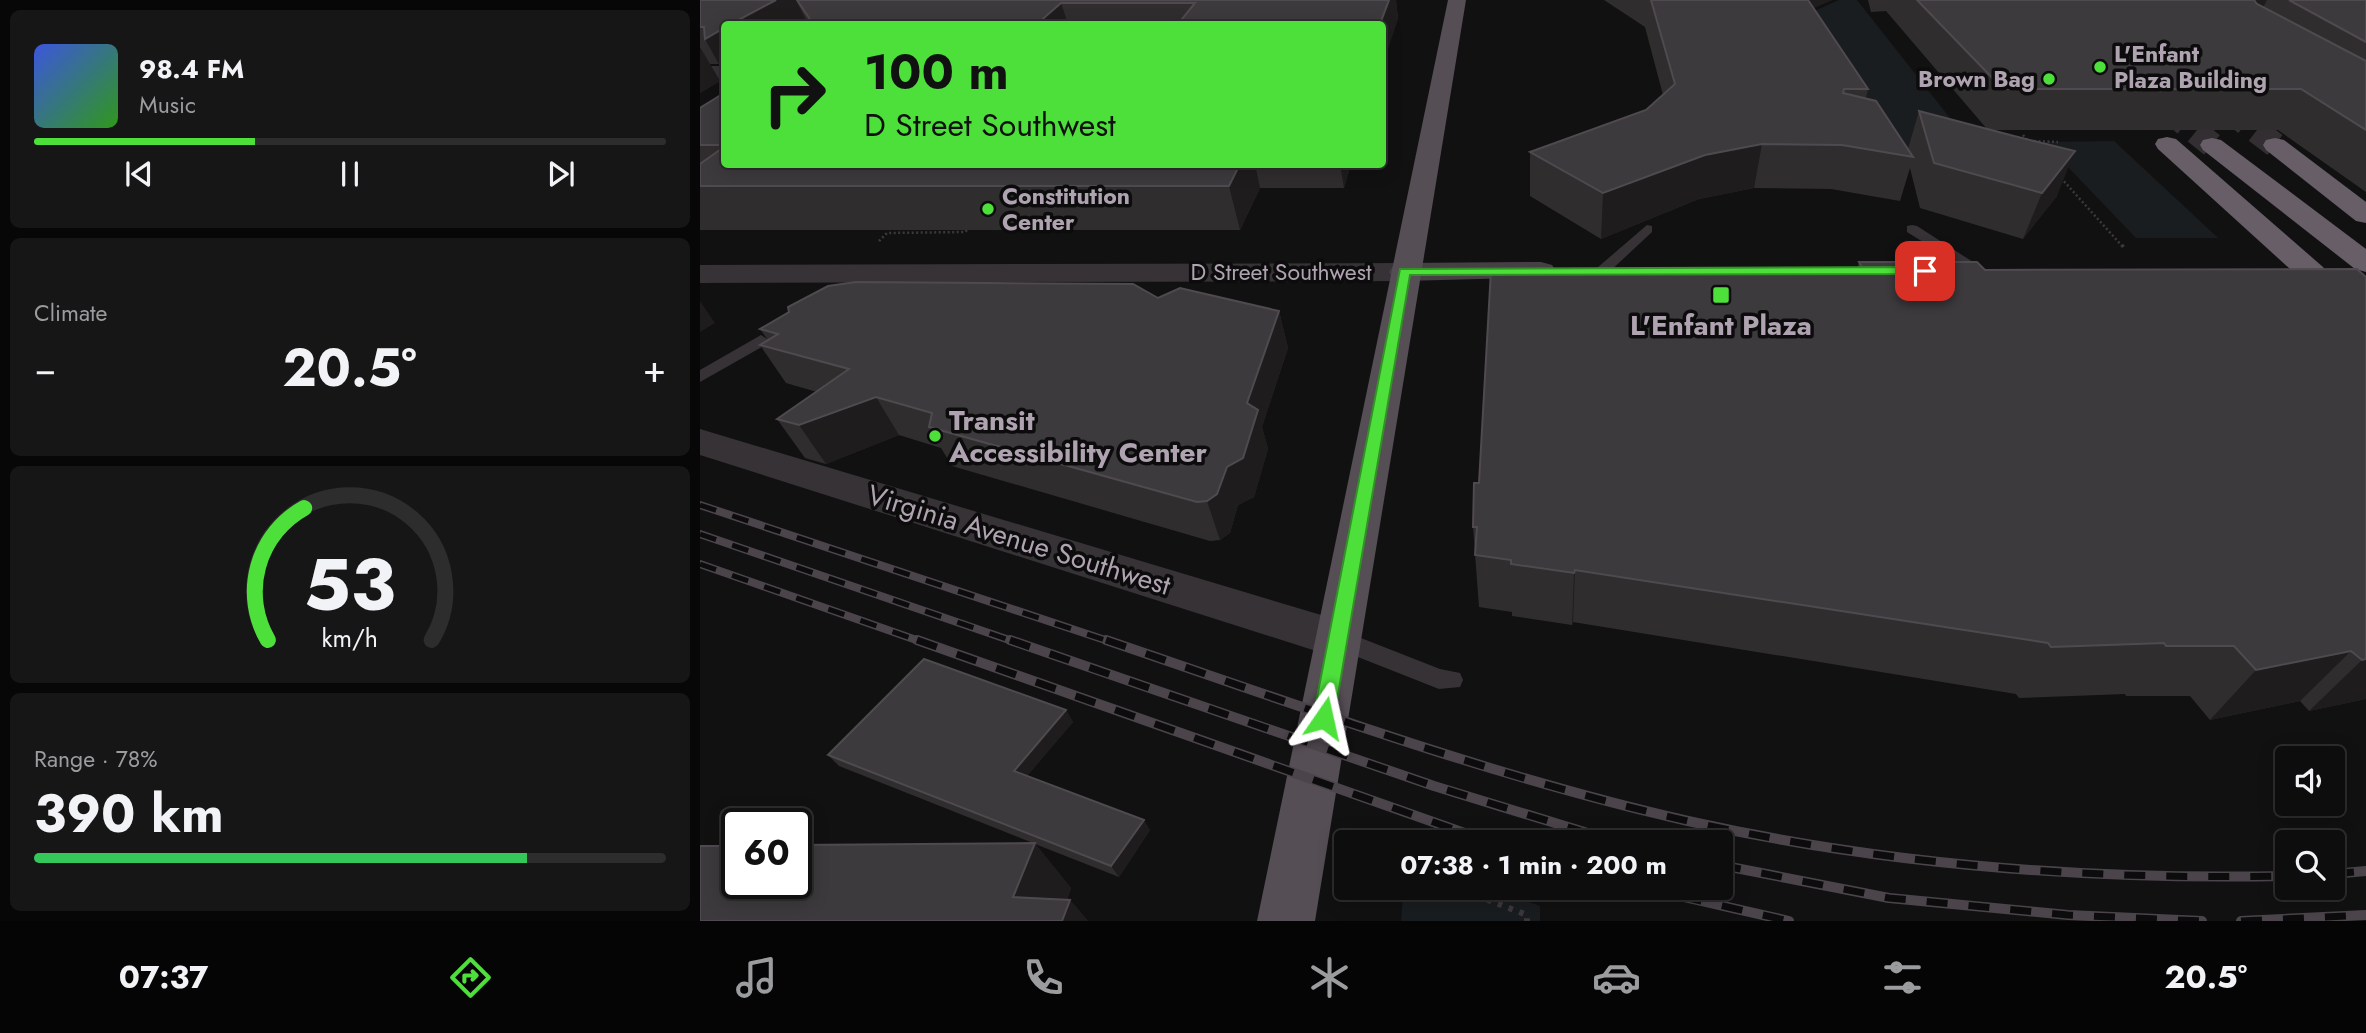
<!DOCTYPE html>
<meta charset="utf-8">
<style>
:root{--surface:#0e0d0e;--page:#171617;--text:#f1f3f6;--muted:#9b9c9e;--line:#2e2d2e;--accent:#4de03b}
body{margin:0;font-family:Jost,sans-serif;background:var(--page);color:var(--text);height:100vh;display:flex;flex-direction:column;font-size:26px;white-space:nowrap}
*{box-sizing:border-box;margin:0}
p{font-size:23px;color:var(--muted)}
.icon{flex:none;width:38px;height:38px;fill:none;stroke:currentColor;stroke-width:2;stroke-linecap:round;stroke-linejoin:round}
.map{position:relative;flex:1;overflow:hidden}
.details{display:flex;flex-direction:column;gap:10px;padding:10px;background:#080708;width:700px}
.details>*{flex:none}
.hud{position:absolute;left:21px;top:21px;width:665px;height:147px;border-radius:7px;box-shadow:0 4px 18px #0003,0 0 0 2px var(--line);background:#4de03b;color:#111;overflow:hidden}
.controls{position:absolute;left:1575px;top:746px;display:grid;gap:14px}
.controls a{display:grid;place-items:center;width:70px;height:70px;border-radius:7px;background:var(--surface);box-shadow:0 4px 18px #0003,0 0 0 2px var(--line);font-size:35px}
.speed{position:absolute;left:21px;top:808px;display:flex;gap:14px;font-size:35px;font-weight:700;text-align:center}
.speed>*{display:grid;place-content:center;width:91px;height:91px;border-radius:50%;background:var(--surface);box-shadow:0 4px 18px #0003,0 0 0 2px var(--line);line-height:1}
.speed .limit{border:4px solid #111;border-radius:10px;background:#fff;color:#111}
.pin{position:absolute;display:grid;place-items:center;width:60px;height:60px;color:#fff;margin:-30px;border-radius:14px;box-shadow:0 4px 10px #0006}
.me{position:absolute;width:77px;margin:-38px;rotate:11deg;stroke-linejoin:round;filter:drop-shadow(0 0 5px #0008)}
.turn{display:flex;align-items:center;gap:24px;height:147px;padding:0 28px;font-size:32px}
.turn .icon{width:91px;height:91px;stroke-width:2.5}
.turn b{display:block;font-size:49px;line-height:60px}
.big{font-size:52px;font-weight:700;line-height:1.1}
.details .card{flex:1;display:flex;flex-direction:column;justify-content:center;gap:10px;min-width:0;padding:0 24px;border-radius:10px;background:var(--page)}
.details .dial{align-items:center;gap:0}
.dial svg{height:182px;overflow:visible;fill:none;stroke:var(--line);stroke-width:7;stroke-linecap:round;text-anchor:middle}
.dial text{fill:var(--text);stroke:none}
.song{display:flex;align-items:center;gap:21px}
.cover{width:84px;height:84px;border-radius:10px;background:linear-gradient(135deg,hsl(230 70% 55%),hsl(110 70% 35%))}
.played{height:7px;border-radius:4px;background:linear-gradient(90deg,var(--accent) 35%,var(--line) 35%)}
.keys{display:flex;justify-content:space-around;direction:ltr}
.heat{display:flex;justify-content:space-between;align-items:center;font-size:38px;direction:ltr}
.charge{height:10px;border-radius:5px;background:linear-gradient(90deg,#34c759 78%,var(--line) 0)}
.trip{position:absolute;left:634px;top:830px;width:399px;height:70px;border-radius:7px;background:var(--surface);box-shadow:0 4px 18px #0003,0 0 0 2px var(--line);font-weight:700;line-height:70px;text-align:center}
.tabs{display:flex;height:112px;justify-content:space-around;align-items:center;background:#060506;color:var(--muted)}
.tabs .icon{width:49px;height:49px}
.tabs .on{color:var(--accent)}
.tabs b{font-size:32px;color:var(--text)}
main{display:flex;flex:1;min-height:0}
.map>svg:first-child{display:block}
</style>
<main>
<section class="details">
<div class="card">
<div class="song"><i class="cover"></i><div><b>98.4 FM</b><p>Music</p></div></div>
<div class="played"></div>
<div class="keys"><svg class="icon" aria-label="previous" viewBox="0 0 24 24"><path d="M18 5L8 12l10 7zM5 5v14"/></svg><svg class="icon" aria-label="pause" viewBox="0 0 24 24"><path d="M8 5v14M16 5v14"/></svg><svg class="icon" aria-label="next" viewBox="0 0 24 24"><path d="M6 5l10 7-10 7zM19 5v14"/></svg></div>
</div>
<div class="card"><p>Climate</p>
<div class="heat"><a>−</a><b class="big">20.5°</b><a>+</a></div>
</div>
<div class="card dial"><svg viewBox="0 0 100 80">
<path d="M14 69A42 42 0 1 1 86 69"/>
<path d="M14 69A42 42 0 0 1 30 11" stroke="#4de03b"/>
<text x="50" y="56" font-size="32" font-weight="700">53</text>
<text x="50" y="72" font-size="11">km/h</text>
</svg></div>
<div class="card"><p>Range · 78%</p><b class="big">390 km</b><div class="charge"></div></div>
</section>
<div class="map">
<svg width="1666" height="921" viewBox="0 0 1666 921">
<rect width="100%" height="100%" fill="#121112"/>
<g fill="#1a1d1f">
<path d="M1139,0H1157L1268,141L1239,162L1189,142L1108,14Z"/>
<path d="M1414,141L1518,238H1436L1344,142Z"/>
<path d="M704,887H788L840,906V921H701Z"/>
</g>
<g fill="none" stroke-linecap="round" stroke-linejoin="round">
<g stroke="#322e32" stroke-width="20" stroke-dasharray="20 10" stroke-linecap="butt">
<path d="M1454,98L1468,109"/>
<path d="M1513,98L1528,109"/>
</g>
<g stroke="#322e32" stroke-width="25" stroke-dasharray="25 13" stroke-linecap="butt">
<path d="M1466,108L1512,145"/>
<path d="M1526,108L1575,145"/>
</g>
<g stroke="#3d383d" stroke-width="2.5" stroke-dasharray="2 2.5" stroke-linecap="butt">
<path d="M1323,135L1330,143"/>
<path d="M1334,141L1358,142"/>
<path d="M1361,178L1423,247"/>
<path d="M179,241L187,233L265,232L270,227"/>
</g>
<path stroke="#3d383d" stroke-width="3.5" stroke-dasharray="2.5 4.5" stroke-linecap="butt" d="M1422,245L1424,248"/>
<path stroke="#3d383d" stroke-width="6" stroke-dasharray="4.5 7" stroke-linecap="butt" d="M755,887L827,915V921"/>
<g fill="#363236" fill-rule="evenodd">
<path d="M947,225L952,226V232L907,274H897V268Z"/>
<path d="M1212,225L1217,226L1287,271L1279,276L1274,274L1207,232V226Z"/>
<path d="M61,335L69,340L67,344L0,382V370Z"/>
<path d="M638,629L740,669L760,673L763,680L760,687L739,689L630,646L626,639L630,632Z"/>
</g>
<g fill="#363236" fill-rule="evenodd">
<rect x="0" y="66" width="24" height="12"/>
<path d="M0,429L638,620L654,626L661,639L654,652L638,658L0,455Z"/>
</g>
<path fill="#363236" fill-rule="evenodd" d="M704,263L715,266L719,272L715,278L704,281L0,283V265Z"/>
<path fill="#464046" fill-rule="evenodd" d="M841,262L852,265L856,271L852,277L704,281L693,278L689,272L693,266L704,263Z"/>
<path fill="#554e55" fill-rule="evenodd" d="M748,0H766L615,921H557Z"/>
<g fill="#675e67" fill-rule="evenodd">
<path d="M1467,137L1476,139L1623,267L1627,273L1623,279L1612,282L1601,279L1458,149L1455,144L1458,139Z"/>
<path d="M1512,138L1521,140L1666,249V272L1655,269L1503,150L1500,145L1503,140Z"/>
<path d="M1575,138L1584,140L1666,202V223L1656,221L1566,150L1563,145L1566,140Z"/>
</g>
<g stroke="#4b454b" stroke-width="8">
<g id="rail-far1">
<path d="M0,505L411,642"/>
<path d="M0,534L315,642"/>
<path d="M0,564L222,642"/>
</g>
</g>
<g stroke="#4b454b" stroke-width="10">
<g id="rail">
<path d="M217,640L790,842"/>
<path d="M310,640L734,786L917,842"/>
<path d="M406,640C598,705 790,776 988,821C1185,865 1386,880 1587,876"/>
<path d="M1020,865L1189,898L1368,915L1502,921"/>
<path d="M1633,874L1666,871"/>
<path d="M940,887L1089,921"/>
<path d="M1541,921L1666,915"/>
</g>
</g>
<use href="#rail-far1" stroke="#0d0c0d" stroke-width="5" stroke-dasharray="17" stroke-linecap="butt"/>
<use href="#rail" stroke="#0d0c0d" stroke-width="7" stroke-dasharray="21" stroke-linecap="butt"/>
</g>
<g fill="#302d2f">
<path d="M0,0H696L698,19L682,24H24V73L19,64H10L20,81L0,93Z"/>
<path d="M904,0H1132L1113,8L1168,89L1166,98L1208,149L1219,111L1287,129L1186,11L1171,12L1168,0H1666V192L1578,130H1293L1357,196L1323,239L1220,208L1210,168L1200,201L1131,189L1054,188L999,199L901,239L830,196V152L946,110L963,95L945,27Z"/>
<path d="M24,93V164H651L644,188H560L540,230H0V108Z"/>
<path d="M1159,262L1285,270L1657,269L1666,699L1609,711L1600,701L1510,720L1490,696H1426L1425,694L1319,698L1316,694L873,622L872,625L812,616V612L779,607L773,527L779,483L1157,269Z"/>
<path d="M458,298L579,311L588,348L562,427L568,449L554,497L538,505L530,533L520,540L510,541L252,466L241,448L199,435L126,464L105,458L77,419L117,392L86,383L60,345L68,340L60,329Z"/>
<path d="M366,710L373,722L327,776L450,830L419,877L335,844L371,888L367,900H370L388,921H0L333,843L139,766L128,755Z"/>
</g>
<g fill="#1e1c1d">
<path d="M76,0H96L108,24H31Z"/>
<path d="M689,0H696L698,19L682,67V24H680Z"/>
<path d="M1100,0H1132L1098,14Z"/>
<path d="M1543,0H1567L1559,15Z"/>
<path d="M361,3L368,24H337Z"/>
<path d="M24,28V73L5,39Z"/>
<path d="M0,47L20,81L0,93Z"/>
<path d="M1062,144L1054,188L999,199L901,239L903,193L1005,155Z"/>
<path d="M1375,151L1357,196L1323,239L1342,193Z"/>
<path d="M540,164H555L560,188L540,230L529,186Z"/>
<path d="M640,164H651L644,188Z"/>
<path d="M0,301L15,323L0,332Z"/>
<path d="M579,311L588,348L562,427L568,449L554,497L538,505L530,533L520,540L507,501L547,403Z"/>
<path d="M176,397L199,435L126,464L99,425Z"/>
<path d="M875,570L873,622L872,625L874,573Z"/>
<path d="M1651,651L1600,701L1510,720L1556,670Z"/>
<path d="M1666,659V699L1609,711L1662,660Z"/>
<path d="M366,710L373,722L322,782L314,771Z"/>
<path d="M444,820L450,830L419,877L411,866Z"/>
<path d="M335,843L371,888L359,921L313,897Z"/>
<path d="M370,900L388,921H362Z"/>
</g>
<g fill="#3d3a3d" stroke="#4f4a4f" stroke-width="2">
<path d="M0,0H76L31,24H24V28L5,39L4,27H0Z"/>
<path d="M97,0H689L680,24H478L495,3H361L337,24H113Z"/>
<path d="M951,0H1108L1168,89H1144L1143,93L1176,101L1213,157L1142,145L1062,144L1005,155L903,193L830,152L946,110L975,84Z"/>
<path d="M1217,0H1554L1557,4L1666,61V130L1601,89H1303Z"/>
<path d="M1589,0H1666V42Z"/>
<path d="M24,93V145H0V108Z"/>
<path d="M1219,111L1314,136L1375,151L1342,193L1234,163Z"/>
<path d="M24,147V164H540L529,186H0V164Z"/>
<path d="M1159,262H1277L1285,270L1657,269L1666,277V659L1662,660L1651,651L1556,670L1534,646H1466L1464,643L1351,647L1348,643L875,570L874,573L811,564V560L775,555L777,527H773L774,483H779L791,270L1163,269Z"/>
<path d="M156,282L433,284L458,298L480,288L579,311L547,403L558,410L543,458L527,467L517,494L507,501L497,502L229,427L232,413L176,397L99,425L77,419L149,369L60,345L78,334L60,329L89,312L88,307L128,286Z"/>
<path d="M224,659L366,710L314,771L444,820L411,866L128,755Z"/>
<path d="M335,843L313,897L370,900L362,921H0V846H37V884H96V845Z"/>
</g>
<path fill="#4de03b" stroke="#329226" stroke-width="2" d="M1225,267L1229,268V274L710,275L634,718L631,724L624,727L616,724L613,718L700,269Z"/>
<g fill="#4de03b" stroke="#0d0c0d" stroke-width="2.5">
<circle cx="1400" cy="67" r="7"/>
<circle cx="1349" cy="79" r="7"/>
<circle cx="288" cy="209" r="7"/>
<rect x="1012" y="286" width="18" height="18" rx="3.5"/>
<circle cx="235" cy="436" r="7"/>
</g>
<g text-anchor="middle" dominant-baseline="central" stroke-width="7" stroke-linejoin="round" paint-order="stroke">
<g font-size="23" font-weight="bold" fill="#b0a3b1" stroke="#0d0c0d" text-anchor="start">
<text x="1414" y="54">L'Enfant<tspan x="1414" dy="26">Plaza Building</tspan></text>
<text x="1335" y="79" text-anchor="end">Brown Bag</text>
<text x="302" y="196">Constitution<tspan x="302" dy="26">Center</tspan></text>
</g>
<g font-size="23" fill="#b0a3b1" stroke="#0d0c0d">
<text x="581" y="272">D Street Southwest</text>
</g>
<g font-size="28" font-weight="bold" fill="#b0a3b1" stroke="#0d0c0d">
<text x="1021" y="325">L'Enfant Plaza</text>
<text x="249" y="420" text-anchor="start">Transit<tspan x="249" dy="32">Accessibility Center</tspan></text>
</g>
<g font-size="28" fill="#b0a3b1" stroke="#0d0c0d">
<text transform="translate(319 540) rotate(17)">Virginia Avenue Southwest</text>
</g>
</g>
</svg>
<div class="controls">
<a><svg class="icon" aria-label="sound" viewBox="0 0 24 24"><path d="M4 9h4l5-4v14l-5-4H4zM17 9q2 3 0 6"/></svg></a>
<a><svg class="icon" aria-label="search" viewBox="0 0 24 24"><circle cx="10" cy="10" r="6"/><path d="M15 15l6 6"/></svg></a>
</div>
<div class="speed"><div class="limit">60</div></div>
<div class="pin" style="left:1225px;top:271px;background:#d93025"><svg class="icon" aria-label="arrive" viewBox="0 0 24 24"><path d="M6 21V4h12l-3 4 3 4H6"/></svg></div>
<svg class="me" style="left:624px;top:718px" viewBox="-20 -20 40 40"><path d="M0-17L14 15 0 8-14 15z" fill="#4de03b" stroke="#fff" stroke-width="4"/></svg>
<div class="trip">07:38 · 1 min · 200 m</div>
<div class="hud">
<div class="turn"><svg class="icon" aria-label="right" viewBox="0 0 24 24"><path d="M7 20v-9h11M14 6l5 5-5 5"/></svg><div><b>100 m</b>D Street Southwest</div></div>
</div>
</div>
</main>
<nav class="tabs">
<b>07:37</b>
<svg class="icon on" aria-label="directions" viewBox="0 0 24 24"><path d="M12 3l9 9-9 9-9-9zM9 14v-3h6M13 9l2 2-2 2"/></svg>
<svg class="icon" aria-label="music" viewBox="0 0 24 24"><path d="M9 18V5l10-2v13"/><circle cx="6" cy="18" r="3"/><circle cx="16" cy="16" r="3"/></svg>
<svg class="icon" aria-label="phone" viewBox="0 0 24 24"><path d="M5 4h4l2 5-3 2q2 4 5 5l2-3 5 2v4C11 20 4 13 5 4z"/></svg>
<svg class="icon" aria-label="climate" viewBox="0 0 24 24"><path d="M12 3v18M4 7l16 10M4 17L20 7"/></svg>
<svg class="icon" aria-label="car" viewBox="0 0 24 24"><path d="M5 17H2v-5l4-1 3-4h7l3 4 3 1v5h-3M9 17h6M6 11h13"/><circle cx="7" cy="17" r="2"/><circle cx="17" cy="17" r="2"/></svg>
<svg class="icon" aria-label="filters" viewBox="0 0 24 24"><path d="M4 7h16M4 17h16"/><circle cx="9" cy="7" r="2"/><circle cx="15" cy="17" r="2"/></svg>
<b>20.5°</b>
</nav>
